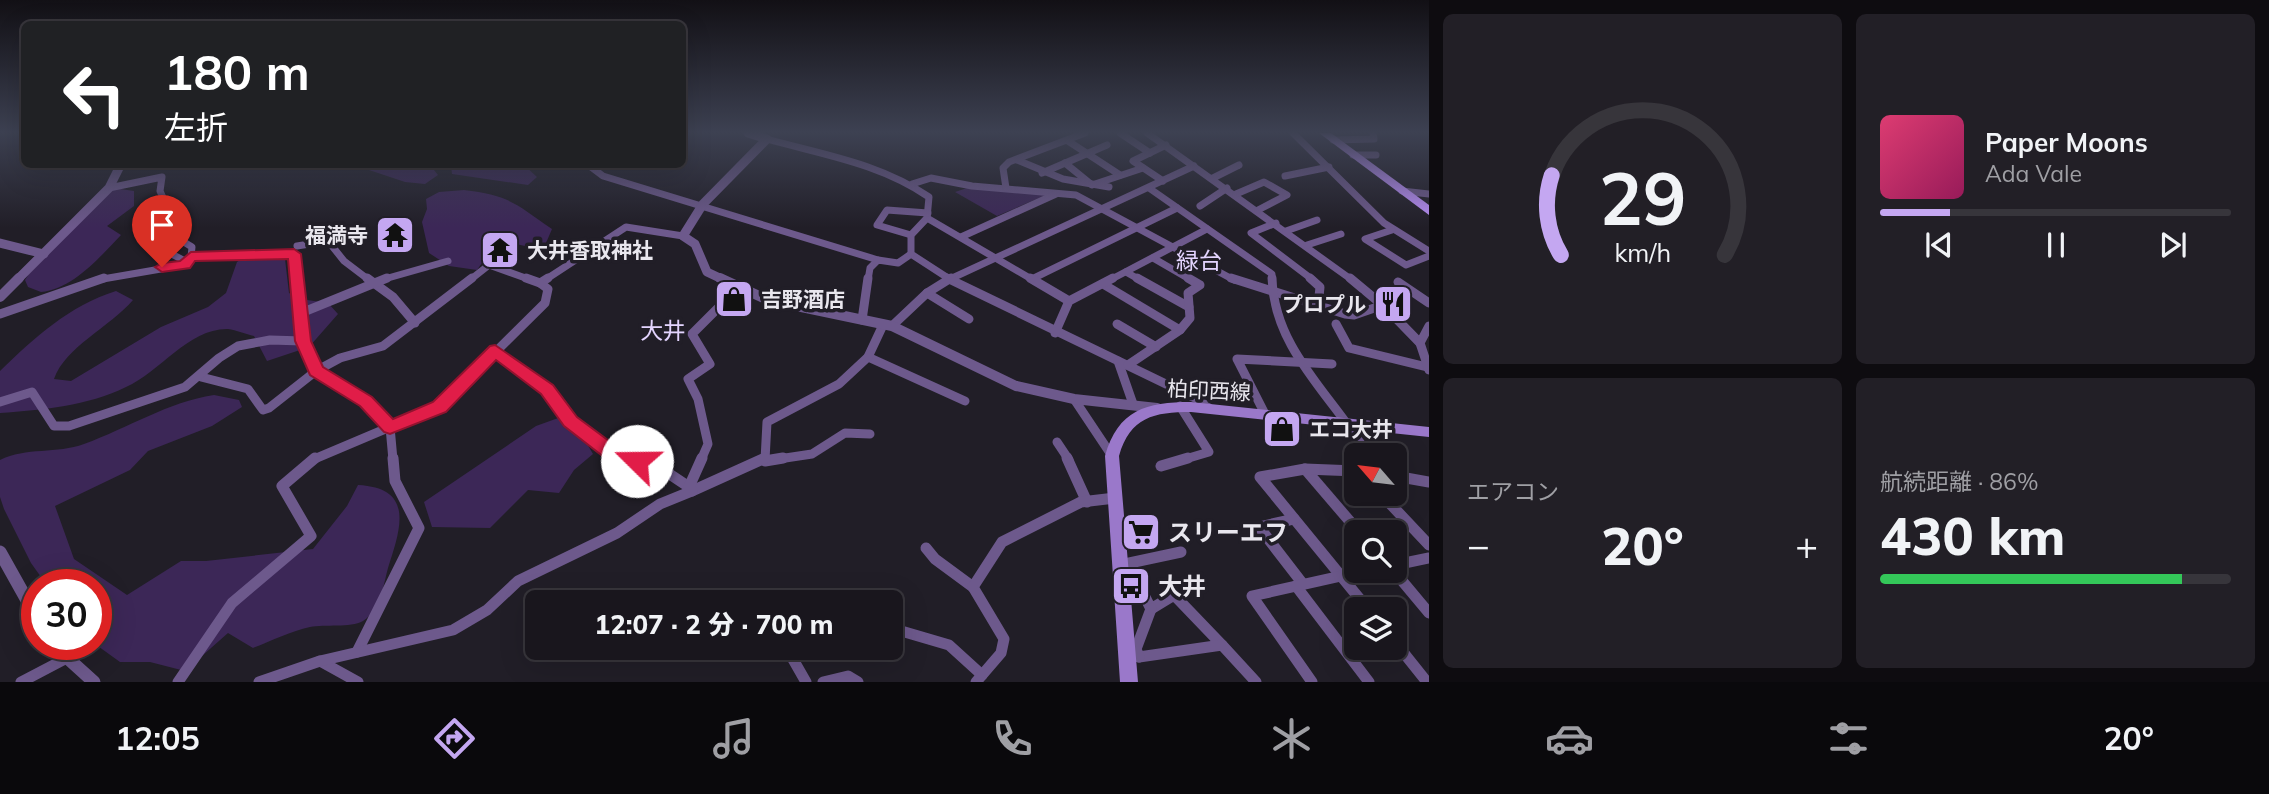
<!DOCTYPE html>
<html lang="ja">
<meta charset="utf-8">
<style>
:root{--surface:#19161d;--page:#221f26;--text:#f1f3f6;--muted:#9f9fa4;--line:#37353b;--accent:#c4a7f1}
body{margin:0;font-family:Mulish,"Noto Sans JP",sans-serif;background:var(--page);color:var(--text);height:100vh;display:flex;flex-direction:column;font-size:26px;white-space:nowrap}
*{box-sizing:border-box;margin:0}
p{font-size:23px;color:var(--muted)}
.icon{flex:none;width:38px;height:38px;fill:none;stroke:currentColor;stroke-width:2;stroke-linecap:round;stroke-linejoin:round}
.map{position:relative;flex:1;overflow:hidden}
.side{display:flex;flex-direction:column;gap:14px;padding:14px;background:#0e0c10;width:840px}
.side>*{flex:none}
.top-card{position:absolute;left:21px;top:21px;width:665px;height:147px;border-radius:10px;box-shadow:0 7px 28px #0002,0 0 0 2px var(--line);background:#202124;color:#fff;overflow:hidden}
.needle{width:46px;rotate:298deg}
.tools{position:absolute;left:1344px;top:443px;display:grid;gap:14px}
.tools a{display:grid;place-items:center;width:63px;height:63px;border-radius:10px;background:var(--surface);box-shadow:0 7px 28px #0002,0 0 0 2px var(--line);font-size:35px}
.speed{position:absolute;left:21px;top:569px;display:flex;gap:14px;font-size:35px;font-weight:700;text-align:center}
.speed>*{display:grid;place-content:center;width:91px;height:91px;border-radius:50%;background:var(--surface);box-shadow:0 7px 28px #0002,0 0 0 2px var(--line);line-height:1}
.speed .limit{border:10px solid #d22;background:#fff;color:#111}
.pin{position:absolute;display:grid;place-items:center;width:60px;height:60px;color:#fff;margin:-72px -30px;border-radius:50% 50% 50% 0;rotate:-45deg;box-shadow:0 0 7px #0007}
.pin .icon{rotate:45deg}
.me{position:absolute;width:77px;margin:-38px;rotate:292deg;stroke-linejoin:round;filter:drop-shadow(0 0 5px #0008)}
.turn{display:flex;align-items:center;gap:24px;height:147px;padding:0 28px;font-size:32px}
.turn .icon{width:91px;height:91px;stroke-width:2.5}
.turn b{display:block;font-size:49px;line-height:60px}
.big{font-size:52px;font-weight:800;line-height:1.1}
.side .tile{flex:1;display:flex;flex-direction:column;justify-content:center;gap:10px;min-width:0;padding:0 24px;border-radius:10px;background:var(--page)}
.side .dial{align-items:center;gap:0}
.dial svg{height:182px;overflow:visible;fill:none;stroke:var(--line);stroke-width:7;stroke-linecap:round;text-anchor:middle}
.dial text{fill:var(--text);stroke:none}
.song{display:flex;align-items:center;gap:21px}
.cover{width:84px;height:84px;border-radius:10px;background:linear-gradient(135deg,hsl(340 70% 55%),hsl(330 70% 35%))}
.played{height:7px;border-radius:4px;background:linear-gradient(90deg,var(--accent) 20%,var(--line) 20%)}
.keys{display:flex;justify-content:space-around;direction:ltr}
.heat{display:flex;justify-content:space-between;align-items:center;font-size:38px;direction:ltr}
.charge{height:10px;border-radius:5px;background:linear-gradient(90deg,#34c759 86%,var(--line) 0)}
.side .tiles{flex:1;display:grid;gap:14px;grid-template-columns:repeat(2,1fr)}
.trip{position:absolute;left:525px;top:590px;width:378px;height:70px;border-radius:10px;background:var(--surface);box-shadow:0 7px 28px #0002,0 0 0 2px var(--line);font-weight:800;line-height:70px;text-align:center}
.tabs{display:flex;height:112px;justify-content:space-around;align-items:center;background:#0a090c;color:var(--muted)}
.tabs .icon{width:49px;height:49px}
.tabs .active{color:var(--accent)}
.tabs b{font-size:32px;color:var(--text)}
main{display:flex;flex:1;min-height:0}
.map>svg:first-child{display:block}
</style>
<main>
<div class="map">
<svg width="1429" height="682" viewBox="0 0 1429 682">
<rect width="100%" height="100%" fill="#211e27"/>
<g fill="#3c2757">
<path d="M354,165H430L438,175L425,184L405,182Z"/>
<path d="M451,165H524L537,177L528,185L452,174Z"/>
<path d="M114,188L134,191V206L107,226L121,235C100,257 73,289 41,292L28,287L25,280L29,274Z"/>
<path d="M967,188L1046,195L997,216L955,192Z"/>
<path d="M464,190C509,195 516,204 552,229L543,250L498,240L477,270L449,266L429,253L422,222L427,209L426,199L439,192Z"/>
<path d="M274,249L285,259L289,293L300,299L328,303L338,314L309,347L267,361L254,336C246,334 236,330 228,329C189,328 160,372 126,387C87,406 43,410 0,413V371C35,337 69,306 116,291L133,300C110,327 65,347 54,379L71,381L161,327L208,307L226,293L237,262L249,254Z"/>
<path d="M214,395L239,400L242,407L212,426L148,451L130,470L55,506L74,559L127,595L181,561H206L313,549L347,506L358,485C416,488 400,530 388,568C383,586 381,610 363,621C350,628 325,624 310,627C291,631 271,641 253,648L228,633L185,671L150,662H120L95,644L96,584H46L31,563L4,509L0,497V460C26,447 57,454 84,444C128,428 168,402 214,395Z"/>
<path d="M561,417L583,437L593,454L574,470L559,493L528,490L490,528L432,527L424,502L536,426Z"/>
</g>
<g fill="none" stroke-linecap="round" stroke-linejoin="round">
<g stroke="#6d598c" stroke-width="7">
<path d="M1120,133L1150,153"/>
<path d="M1147,133L1352,280"/>
<path d="M1293,133L1384,223L1429,251"/>
<path d="M767,139C824,155 879,163 929,197L927,218L911,235V254L951,280"/>
<path d="M1333,140L1374,139L1373,133"/>
<path d="M1068,141L1120,175"/>
<path d="M1353,155H1376"/>
<path d="M1017,160L1063,179L1109,187"/>
<path d="M1065,163L1092,185L1143,168"/>
<path d="M587,164L603,176L878,260"/>
<path d="M1042,173L1107,145"/>
<path d="M1285,176L1329,167"/>
<path d="M1213,178L1239,165"/>
<path d="M1163,181L1133,161L1166,145"/>
<path d="M912,184L931,178L972,186L1076,195L1234,280"/>
<path d="M1006,188L1003,168L1009,162L1085,133"/>
<path d="M1149,188L1272,274V280"/>
<path d="M1402,191L1429,194"/>
<path d="M1236,194L1264,182L1287,195L1258,210"/>
<path d="M1200,206L1227,188"/>
<path d="M927,218L1033,280"/>
<path d="M1276,223L1251,233L1313,280"/>
<path d="M1392,230L1365,239L1406,265L1429,256"/>
<path d="M1286,231L1317,220"/>
<path d="M911,235L877,225L887,210L928,213"/>
<path d="M175,237L158,247L187,262"/>
<path d="M961,237L1056,194"/>
<path d="M1307,245L1341,234"/>
<path d="M297,246L328,241L344,261L369,280"/>
<path d="M191,257L294,254L297,280"/>
<path d="M1153,258L1191,280"/>
<path d="M1126,272L1140,280"/>
<path d="M1032,279L1177,208"/>
<path d="M97,280L184,265L191,257L192,247L153,223L152,216L146,212L164,200L160,191L162,177L109,188"/>
<path d="M381,280L448,261"/>
<path d="M470,280L489,265L531,280"/>
<path d="M545,280L626,227L683,236"/>
<path d="M868,280L870,268L878,260L898,263L911,254"/>
<path d="M948,280L1194,166"/>
<path d="M1110,280L1207,229"/>
</g>
<g stroke="#6d598c" stroke-width="9">
<path d="M296,278L303,341L316,371L366,402L390,427L312,460"/>
<path d="M367,278L393,297L415,323"/>
<path d="M526,278L540,283L548,278"/>
<path d="M947,278L1199,400L1209,408"/>
<path d="M1030,278L1069,301"/>
<path d="M1137,278L1189,307"/>
<path d="M1231,278L1345,314L1354,315L1383,305"/>
<path d="M1272,278C1274,350 1333,396 1368,455"/>
<path d="M1310,278L1320,287L1318,306"/>
<path d="M1350,278L1386,308L1420,343"/>
<path d="M1398,282L1429,303"/>
<path d="M1103,284L1180,330"/>
<path d="M927,293L969,319"/>
<path d="M301,313L387,278"/>
<path d="M0,314L104,278"/>
<path d="M862,320L868,278"/>
<path d="M1117,324L1156,347"/>
<path d="M1336,324L1349,348L1427,367"/>
<path d="M892,326L927,293L951,278"/>
<path d="M1429,326L1420,343L1429,370"/>
<path d="M1055,333L1069,301L1113,278"/>
<path d="M495,350L547,389L571,422L615,456L631,460"/>
<path d="M868,357L965,401"/>
<path d="M1118,361L1133,404"/>
<path d="M1128,365L1180,330L1190,318L1188,293L1200,285L1188,278"/>
<path d="M201,377L248,389L263,410L269,408L316,371L340,358L383,346L472,278"/>
<path d="M1074,399L1112,456"/>
<path d="M0,402L32,392L54,426H69L185,387L219,358L238,346L270,340L303,341"/>
<path d="M1180,406L1209,452L1182,460"/>
<path d="M1265,414L1237,359L1332,364"/>
<path d="M1057,442L1069,460"/>
<path d="M393,460L390,427L440,407L545,303L548,289L540,283"/>
<path d="M701,460L708,444L698,399L688,379L710,364L692,334L737,289"/>
<path d="M765,460L767,422L839,384L868,357L883,325"/>
<path d="M772,460L812,454L845,433L870,434"/>
</g>
<g stroke="#6d598c" stroke-width="11">
<path d="M624,458L659,467L689,487"/>
<path d="M1067,458L1087,502"/>
<path d="M765,461L783,458"/>
<path d="M1161,466L1188,458"/>
<path d="M1305,469L1359,532"/>
<path d="M1356,471L1305,469L1260,477L1368,609"/>
<path d="M1395,476L1429,482"/>
<path d="M692,491L765,458"/>
<path d="M1381,494L1429,545"/>
<path d="M1294,519L1259,527L1303,584"/>
<path d="M926,548L935,559L973,587"/>
<path d="M1181,552L1120,565L1132,571L1151,609L1174,595L1222,645"/>
<path d="M1395,565L1429,558"/>
<path d="M1393,570L1429,613"/>
<path d="M1296,586L1369,682"/>
<path d="M891,628L949,645L982,675"/>
<path d="M1395,642L1427,682"/>
<path d="M779,648L790,654L806,682"/>
<path d="M357,652L419,528L395,481L393,458"/>
<path d="M1127,654L1139,657L1222,645L1256,682"/>
<path d="M1139,657L1136,649L1151,609"/>
<path d="M320,661L358,682"/>
<path d="M21,682L65,659"/>
<path d="M178,682L232,603L311,536L282,486L315,458"/>
<path d="M259,682L320,661L453,630L487,610L518,581L617,533L660,504L692,491L689,487L702,458"/>
<path d="M823,682L848,676L858,682"/>
<path d="M976,682L1001,653L1004,639L973,587L1002,542L1081,502L1115,498"/>
<path d="M1312,682L1252,596L1368,570"/>
</g>
<g stroke="#6d598c" stroke-width="9">
<path d="M0,243L44,254"/>
<path d="M17,280L109,188L121,164"/>
<path d="M724,280L707,272L695,244L683,236L703,204L767,139L748,133"/>
</g>
<g stroke="#6d598c" stroke-width="10">
<path d="M720,278L768,300L892,326L1016,386L1074,399L1157,408"/>
<path d="M0,297L19,278"/>
</g>
<g stroke="#6d598c" stroke-width="13">
<path d="M0,552L37,618"/>
<path d="M52,644L94,682"/>
</g>
<path fill="#9a78ca" fill-rule="evenodd" d="M1191,402L1429,427V437L1191,412C1154,412 1130,417 1119,456L1138,682H1120L1105,456C1118,410 1146,402 1191,402Z"/>
<path fill="#bc90fb" fill-rule="evenodd" d="M1319,133H1331L1429,205V215Z"/>
</g>
<linearGradient id="sky" x2="0" y2="1"><stop stop-color="#121015"/><stop offset="0.58" stop-color="#3d4152"/><stop offset="1" stop-color="#3d4152" stop-opacity="0"/></linearGradient>
<rect width="1429" height="228" fill="url(#sky)"/>
<path fill="#e11d48" stroke="#92132f" stroke-width="2" d="M294,249L301,254L311,341L323,367L372,397L393,419L433,402L490,346L495,345L553,385L577,417L620,449L644,456L646,461L644,466L637,469L609,461L564,426L541,394L496,360L446,412L390,434L384,432L360,406L310,375L295,341L288,259L195,261L190,268L162,272L155,267L162,263L180,261L191,252Z"/>
<defs>
<g id="temple-square" transform="scale(2.0125)"><rect x="-9" y="-9" width="18" height="18" rx="4" fill="#c4a7f1" stroke="#211e27"/><path d="M0-6L5-2H3V0L6.5 2.5H4V6H1.5V3h-3V6H-4V2.5H-6.5L-3 0V-2H-5Z" fill="#111"/></g>
<g id="shop-square" transform="scale(2.0125)"><rect x="-9" y="-9" width="18" height="18" rx="4" fill="#c4a7f1" stroke="#211e27"/><path d="M-5-2.5h2.3a2.7 3.5 0 0 1 5.4 0H5L5.5 6h-11ZM-1.5-2.5h3a1.5 2.3 0 0 0-3 0Z" fill="#111"/></g>
<g id="restaurant-square" transform="scale(2.0125)"><rect x="-9" y="-9" width="18" height="18" rx="4" fill="#c4a7f1" stroke="#211e27"/><path d="M-5-6h1v4h1v-4h1v4h1v-4h1v5L-1.5 .5V6h-2V.5L-5-1ZM5-6V6H3V1.5H1.5Q1.5-4 5-6Z" fill="#111"/></g>
<g id="supermarket-square" transform="scale(2.0125)"><rect x="-9" y="-9" width="18" height="18" rx="4" fill="#c4a7f1" stroke="#211e27"/><path d="M-6-5.5h2.5l.6 2H6L4.5 2H-2.5L-4.4-4H-6ZM-1.5 3.2a1.3 1.3 0 1 0 .1 0ZM3 3.2a1.3 1.3 0 1 0 .1 0Z" fill="#111"/></g>
<g id="bus-square" transform="scale(2.0125)"><rect x="-9" y="-9" width="18" height="18" rx="4" fill="#c4a7f1" stroke="#211e27"/><path d="M-5-6H5V4H4V6H2V4H-2V6H-4V4H-5ZM-3.5-4V0h7V-4ZM-3.5 1.2v1.5H-2V1.2ZM2 1.2v1.5H3.5V1.2Z" fill="#111"/></g>
</defs>
<g fill-rule="evenodd">
<use href="#temple-square" x="395" y="235"/>
<use href="#temple-square" x="500" y="250"/>
<use href="#shop-square" x="734" y="299"/>
<use href="#restaurant-square" x="1393" y="304"/>
<use href="#shop-square" x="1282" y="429"/>
<use href="#supermarket-square" x="1141" y="532"/>
<use href="#bus-square" x="1131" y="586"/>
</g>
<g text-anchor="middle" dominant-baseline="central" stroke-width="7" stroke-linejoin="round" paint-order="stroke">
<g font-size="21" font-weight="bold" fill="#e9e7ee" stroke="#211e27" text-anchor="start">
<text x="368" y="235" text-anchor="end">福満寺</text>
<text x="527" y="250">大井香取神社</text>
<text x="761" y="299">吉野酒店</text>
<text x="1366" y="304" text-anchor="end">プロプル</text>
<text x="1309" y="429">エコ大井</text>
</g>
<g font-size="21" fill="#e9e7ee" stroke="#211e27">
<text transform="translate(1209 390) rotate(3)">柏印西線</text>
</g>
<g font-size="23" fill="#e3d4fe" stroke="#211e27">
<text x="1199" y="260">緑台</text>
<text x="663" y="330">大井</text>
</g>
<g font-size="24" font-weight="bold" fill="#e9e7ee" stroke="#211e27" text-anchor="start">
<text x="1168" y="532">スリーエフ</text>
<text x="1158" y="586">大井</text>
</g>
</g>
</svg>
<div class="tools">
<a><svg class="needle" viewBox="-14 -14 28 28"><path d="M0-13l5 13h-10z" fill="#e53935"/><path d="M0 13l5-13h-10z" fill="#9f9fa4"/></svg></a>
<a><svg class="icon" aria-label="search" viewBox="0 0 24 24"><circle cx="10" cy="10" r="6"/><path d="M15 15l6 6"/></svg></a>
<a><svg class="icon" aria-label="layers" viewBox="0 0 24 24"><path d="M12 4l9 5-9 5-9-5zM3 14l9 5 9-5"/></svg></a>
</div>
<div class="speed"><div class="limit">30</div></div>
<div class="pin" style="left:162px;top:267px;background:#d93025"><svg class="icon" aria-label="arrive" viewBox="0 0 24 24"><path d="M6 21V4h12l-3 4 3 4H6"/></svg></div>
<svg class="me" style="left:637px;top:461px" viewBox="-20 -20 40 40"><circle r="19" fill="#fff"/><path d="M0-13L10 11 0 6-10 11z" fill="#e11d48"/></svg>
<div class="trip">12:07 · 2 分 · 700 m</div>
<div class="top-card">
<div class="turn"><svg class="icon" aria-label="left" viewBox="0 0 24 24"><path d="M17 20v-9H6M10 6l-5 5 5 5"/></svg><div><b>180 m</b>左折</div></div>
</div>
</div>
<section class="side">
<div class="tiles">
<div class="tile dial"><svg viewBox="0 0 100 80">
<path d="M14 69A42 42 0 1 1 86 69"/>
<path d="M14 69A42 42 0 0 1 10 34" stroke="#c4a7f1"/>
<text x="50" y="56" font-size="32" font-weight="700">29</text>
<text x="50" y="72" font-size="11">km/h</text>
</svg></div>
<div class="tile">
<div class="song"><i class="cover"></i><div><b>Paper Moons</b><p>Ada Vale</p></div></div>
<div class="played"></div>
<div class="keys"><svg class="icon" aria-label="previous" viewBox="0 0 24 24"><path d="M18 5L8 12l10 7zM5 5v14"/></svg><svg class="icon" aria-label="pause" viewBox="0 0 24 24"><path d="M8 5v14M16 5v14"/></svg><svg class="icon" aria-label="next" viewBox="0 0 24 24"><path d="M6 5l10 7-10 7zM19 5v14"/></svg></div>
</div>
<div class="tile"><p>エアコン</p>
<div class="heat"><a>−</a><b class="big">20°</b><a>+</a></div>
</div>
<div class="tile"><p>航続距離 · 86%</p><b class="big">430 km</b><div class="charge"></div></div>
</div>
</section>
</main>
<nav class="tabs">
<b>12:05</b>
<svg class="icon active" aria-label="directions" viewBox="0 0 24 24"><path d="M12 3l9 9-9 9-9-9zM9 14v-3h6M13 9l2 2-2 2"/></svg>
<svg class="icon" aria-label="music" viewBox="0 0 24 24"><path d="M9 18V5l10-2v13"/><circle cx="6" cy="18" r="3"/><circle cx="16" cy="16" r="3"/></svg>
<svg class="icon" aria-label="phone" viewBox="0 0 24 24"><path d="M5 4h4l2 5-3 2q2 4 5 5l2-3 5 2v4C11 20 4 13 5 4z"/></svg>
<svg class="icon" aria-label="climate" viewBox="0 0 24 24"><path d="M12 3v18M4 7l16 10M4 17L20 7"/></svg>
<svg class="icon" aria-label="car" viewBox="0 0 24 24"><path d="M5 17H2v-5l4-1 3-4h7l3 4 3 1v5h-3M9 17h6M6 11h13"/><circle cx="7" cy="17" r="2"/><circle cx="17" cy="17" r="2"/></svg>
<svg class="icon" aria-label="filters" viewBox="0 0 24 24"><path d="M4 7h16M4 17h16"/><circle cx="9" cy="7" r="2"/><circle cx="15" cy="17" r="2"/></svg>
<b>20°</b>
</nav>
